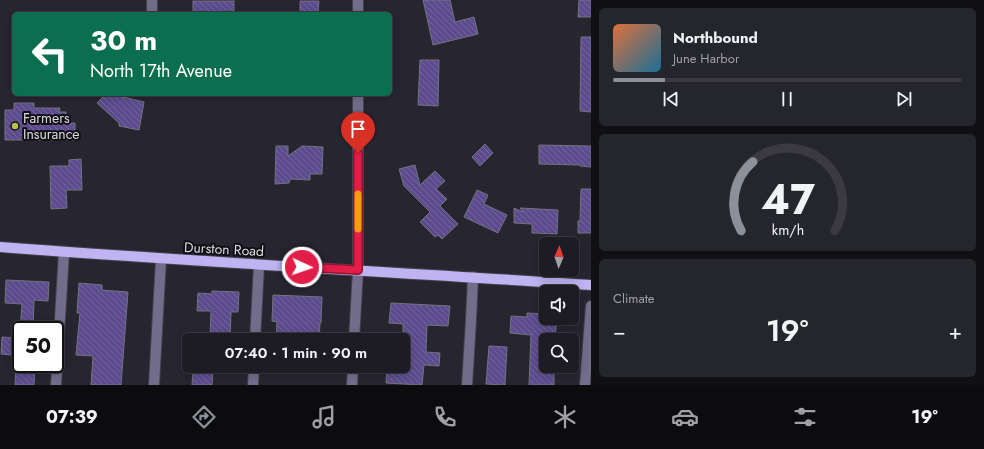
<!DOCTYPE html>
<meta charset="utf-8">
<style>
:root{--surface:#1d1c24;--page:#25252c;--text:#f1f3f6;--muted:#a0a1a6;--line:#3b3a41;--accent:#8c9099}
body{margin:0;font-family:Jost,sans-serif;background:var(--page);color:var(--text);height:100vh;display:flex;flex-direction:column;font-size:15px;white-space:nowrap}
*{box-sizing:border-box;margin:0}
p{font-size:13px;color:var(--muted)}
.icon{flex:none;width:22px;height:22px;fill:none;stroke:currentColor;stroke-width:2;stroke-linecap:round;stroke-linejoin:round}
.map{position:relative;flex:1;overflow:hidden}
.side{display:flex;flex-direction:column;gap:8px;padding:8px;background:#100f14;width:393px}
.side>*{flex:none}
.hud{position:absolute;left:12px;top:12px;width:380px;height:84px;border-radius:6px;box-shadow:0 2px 10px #0003,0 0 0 1px var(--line);background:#0b6e4f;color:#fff;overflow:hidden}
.needle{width:26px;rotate:2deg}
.tools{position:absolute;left:539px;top:237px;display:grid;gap:8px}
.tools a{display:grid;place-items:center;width:40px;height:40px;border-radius:6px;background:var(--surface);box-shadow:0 2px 10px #0003,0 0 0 1px var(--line);font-size:20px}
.speed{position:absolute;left:12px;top:321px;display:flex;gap:8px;font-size:20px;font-weight:700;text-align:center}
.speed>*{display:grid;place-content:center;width:52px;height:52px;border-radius:50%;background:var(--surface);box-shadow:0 2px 10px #0003,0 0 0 1px var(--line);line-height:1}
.speed .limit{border:2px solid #111;border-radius:6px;background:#fff;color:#111}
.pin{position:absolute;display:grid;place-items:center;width:34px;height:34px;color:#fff;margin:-41px -17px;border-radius:50% 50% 50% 0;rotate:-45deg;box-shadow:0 0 4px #0007}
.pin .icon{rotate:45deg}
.me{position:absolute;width:44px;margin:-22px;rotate:93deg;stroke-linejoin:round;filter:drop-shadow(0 0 3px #0008)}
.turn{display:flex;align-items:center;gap:14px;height:84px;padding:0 12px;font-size:18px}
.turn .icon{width:52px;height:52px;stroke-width:2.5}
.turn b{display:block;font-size:28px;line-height:34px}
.big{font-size:30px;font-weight:600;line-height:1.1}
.side .card{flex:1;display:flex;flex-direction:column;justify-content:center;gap:6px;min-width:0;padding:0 14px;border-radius:6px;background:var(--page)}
.side .dial{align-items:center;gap:0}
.dial svg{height:104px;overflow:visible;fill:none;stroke:var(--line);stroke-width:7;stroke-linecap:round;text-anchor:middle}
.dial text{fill:var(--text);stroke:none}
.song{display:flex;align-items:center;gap:12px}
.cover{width:48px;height:48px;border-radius:6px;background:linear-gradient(135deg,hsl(20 70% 55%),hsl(200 70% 35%))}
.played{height:4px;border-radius:2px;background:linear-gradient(90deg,var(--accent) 15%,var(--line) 15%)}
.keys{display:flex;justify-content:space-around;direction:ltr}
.heat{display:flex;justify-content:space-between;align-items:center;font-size:22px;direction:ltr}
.trip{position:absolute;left:182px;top:333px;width:228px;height:40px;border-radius:6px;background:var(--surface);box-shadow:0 2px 10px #0003,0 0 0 1px var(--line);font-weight:600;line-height:40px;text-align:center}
.tabs{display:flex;height:64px;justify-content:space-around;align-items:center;background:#0c0b0e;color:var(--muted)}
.tabs .icon{width:28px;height:28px}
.tabs .current{color:var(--accent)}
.tabs b{font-size:18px;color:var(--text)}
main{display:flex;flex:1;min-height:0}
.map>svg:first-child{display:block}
</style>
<main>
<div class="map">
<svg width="591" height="385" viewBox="0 0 591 385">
<defs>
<pattern id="building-back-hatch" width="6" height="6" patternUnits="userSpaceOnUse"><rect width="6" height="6" fill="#5c4c8d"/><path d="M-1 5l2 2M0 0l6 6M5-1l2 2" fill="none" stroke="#73659d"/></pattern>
</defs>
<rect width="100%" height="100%" fill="#272530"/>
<g fill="url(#building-back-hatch)" stroke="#74727f">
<path d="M423,0H450L455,22L474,17L478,34L433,45Z"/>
<path d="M579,0H591V17H578Z"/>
<rect x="193" y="1" width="41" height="13"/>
<path d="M300,1H319L318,14H300Z"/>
<path d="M581,37H591V112L580,111Z"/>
<path d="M420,60H439L438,106L418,105Z"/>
<path d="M106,94H116L119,96L144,102L139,130L119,126V123L97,103Z"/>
<path d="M14,103H34V108H60L59,112H66V123H75V140H5V110H14Z"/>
<path d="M485,144L493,153L480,166L472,157Z"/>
<path d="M539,145L591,146V167L580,166V165L539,164Z"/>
<path d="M276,146H288V156L302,146L323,147L322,174H310V180L290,179L289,183L275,184Z"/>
<path d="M81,159L82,190H66L67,208L51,209L50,166H69V160Z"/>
<path d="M415,165L420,185L435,171L445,181L436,189L447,199L440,206L458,224L442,239L438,235L435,237L420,222L430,212L404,186L399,169Z"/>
<path d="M581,189H591V233H578V221H580Z"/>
<path d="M477,190L488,195L484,204L507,215L498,233L464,217Z"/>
<path d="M514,208L523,212L520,208L558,210L557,234L532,233V224L514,223Z"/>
<path d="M6,280L49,282L48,301L34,300L33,330H20L22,304L5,303Z"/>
<path d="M79,283L102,285V290L128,292L121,385H91L93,356L76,355L80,313H77Z"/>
<path d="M212,291L239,292L238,312H231L230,340H210L211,311H197L198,293L212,294Z"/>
<path d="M273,295L322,297L321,323H320L319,340H276L277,322L272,321Z"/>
<path d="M391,303L450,306L448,326L427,325L426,352L440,353L439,366L424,365L422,385L386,383L387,366H403V324L389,323Z"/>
<path d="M527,313L546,314V318H557L555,337L546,336V366H554V385H529L531,335L510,333L511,316L527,317Z"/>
<path d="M2,337L21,338V356L1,354Z"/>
<path d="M489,346L507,347L505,385L486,384Z"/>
<path d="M16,366L35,367L34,385H15Z"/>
<path d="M193,368L213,369L212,385H192Z"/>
</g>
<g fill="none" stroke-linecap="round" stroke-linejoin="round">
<g stroke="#44424d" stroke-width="12">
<g id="minor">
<path d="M358,0V14"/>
<path d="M152,14V0"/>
<path d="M255,340L259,265"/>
<path d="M354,340L358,270V94"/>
<path d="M56,385L64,252"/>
<path d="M154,385L161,259"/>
<path d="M253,385L254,366"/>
<path d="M352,385L353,366"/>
<path d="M467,385L471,320L473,277"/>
<path d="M585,385L591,306"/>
</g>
</g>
<g stroke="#44424d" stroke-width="12">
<path id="major" d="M0,247C197,262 394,272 591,285"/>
</g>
<use href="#minor" stroke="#726d8b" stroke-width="10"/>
<use href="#major" stroke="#bfb3f1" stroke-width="10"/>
</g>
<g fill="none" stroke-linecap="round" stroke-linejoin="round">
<g stroke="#92132f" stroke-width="10">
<path id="route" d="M302,267L358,270V153"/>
</g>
<use href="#route" stroke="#e11d48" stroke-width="7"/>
<path stroke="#f59e0b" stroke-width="7" d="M358,194V229"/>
</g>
<circle fill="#b8c147" stroke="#100f14" stroke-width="1.5" cx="15" cy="126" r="4"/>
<g text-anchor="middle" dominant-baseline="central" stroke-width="4" stroke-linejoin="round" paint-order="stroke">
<g font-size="14" fill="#dddce3" stroke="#100f14" text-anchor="start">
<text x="23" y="118">Farmers<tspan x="23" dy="16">Insurance</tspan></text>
</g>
<g font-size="14" fill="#dddce3" stroke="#100f14">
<text transform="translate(224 249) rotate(3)">Durston Road</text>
</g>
</g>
</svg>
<div class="tools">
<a><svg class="needle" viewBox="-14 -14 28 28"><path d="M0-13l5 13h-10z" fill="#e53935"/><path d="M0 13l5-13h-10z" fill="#a0a1a6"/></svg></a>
<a><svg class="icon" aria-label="sound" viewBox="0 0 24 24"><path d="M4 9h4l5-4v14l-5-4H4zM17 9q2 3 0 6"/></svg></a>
<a><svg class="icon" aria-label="search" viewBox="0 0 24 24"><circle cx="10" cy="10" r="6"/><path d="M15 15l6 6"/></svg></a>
</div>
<div class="speed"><div class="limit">50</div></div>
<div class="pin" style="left:358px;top:153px;background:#d93025"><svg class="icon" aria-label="arrive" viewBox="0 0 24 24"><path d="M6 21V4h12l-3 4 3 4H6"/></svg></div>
<svg class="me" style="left:302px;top:267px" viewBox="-20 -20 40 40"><circle r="17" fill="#e11d48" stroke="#fff" stroke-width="3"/><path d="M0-11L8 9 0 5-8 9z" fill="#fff"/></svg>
<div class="trip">07:40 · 1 min · 90 m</div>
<div class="hud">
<div class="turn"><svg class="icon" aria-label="left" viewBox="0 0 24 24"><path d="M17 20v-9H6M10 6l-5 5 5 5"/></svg><div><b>30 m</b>North 17th Avenue</div></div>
</div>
</div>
<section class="side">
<div class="card">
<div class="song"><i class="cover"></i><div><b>Northbound</b><p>June Harbor</p></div></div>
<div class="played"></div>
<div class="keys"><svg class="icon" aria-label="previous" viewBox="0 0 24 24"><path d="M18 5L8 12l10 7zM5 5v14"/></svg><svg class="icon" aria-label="pause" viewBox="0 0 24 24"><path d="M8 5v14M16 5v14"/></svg><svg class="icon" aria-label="next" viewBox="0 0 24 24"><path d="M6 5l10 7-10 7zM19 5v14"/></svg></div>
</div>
<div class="card dial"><svg viewBox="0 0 100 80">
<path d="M14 69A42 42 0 1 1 86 69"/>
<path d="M14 69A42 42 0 0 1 23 16" stroke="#8c9099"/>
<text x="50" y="56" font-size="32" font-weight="700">47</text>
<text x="50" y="72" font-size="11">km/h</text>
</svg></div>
<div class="card"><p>Climate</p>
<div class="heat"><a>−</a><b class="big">19°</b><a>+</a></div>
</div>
</section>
</main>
<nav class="tabs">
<b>07:39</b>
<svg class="icon current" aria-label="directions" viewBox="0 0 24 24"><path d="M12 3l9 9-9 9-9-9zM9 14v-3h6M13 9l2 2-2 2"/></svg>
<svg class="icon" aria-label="music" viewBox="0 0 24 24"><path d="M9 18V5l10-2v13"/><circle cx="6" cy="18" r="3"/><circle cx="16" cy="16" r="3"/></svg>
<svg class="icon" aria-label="phone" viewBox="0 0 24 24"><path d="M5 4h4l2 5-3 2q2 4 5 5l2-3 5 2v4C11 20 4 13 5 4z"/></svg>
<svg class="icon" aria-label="climate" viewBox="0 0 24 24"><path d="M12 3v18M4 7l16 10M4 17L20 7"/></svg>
<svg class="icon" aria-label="car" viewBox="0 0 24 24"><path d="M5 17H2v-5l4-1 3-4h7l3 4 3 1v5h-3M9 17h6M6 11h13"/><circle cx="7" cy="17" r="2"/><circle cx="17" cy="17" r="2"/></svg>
<svg class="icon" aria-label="filters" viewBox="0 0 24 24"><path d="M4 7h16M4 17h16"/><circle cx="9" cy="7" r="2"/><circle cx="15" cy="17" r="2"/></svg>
<b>19°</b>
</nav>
